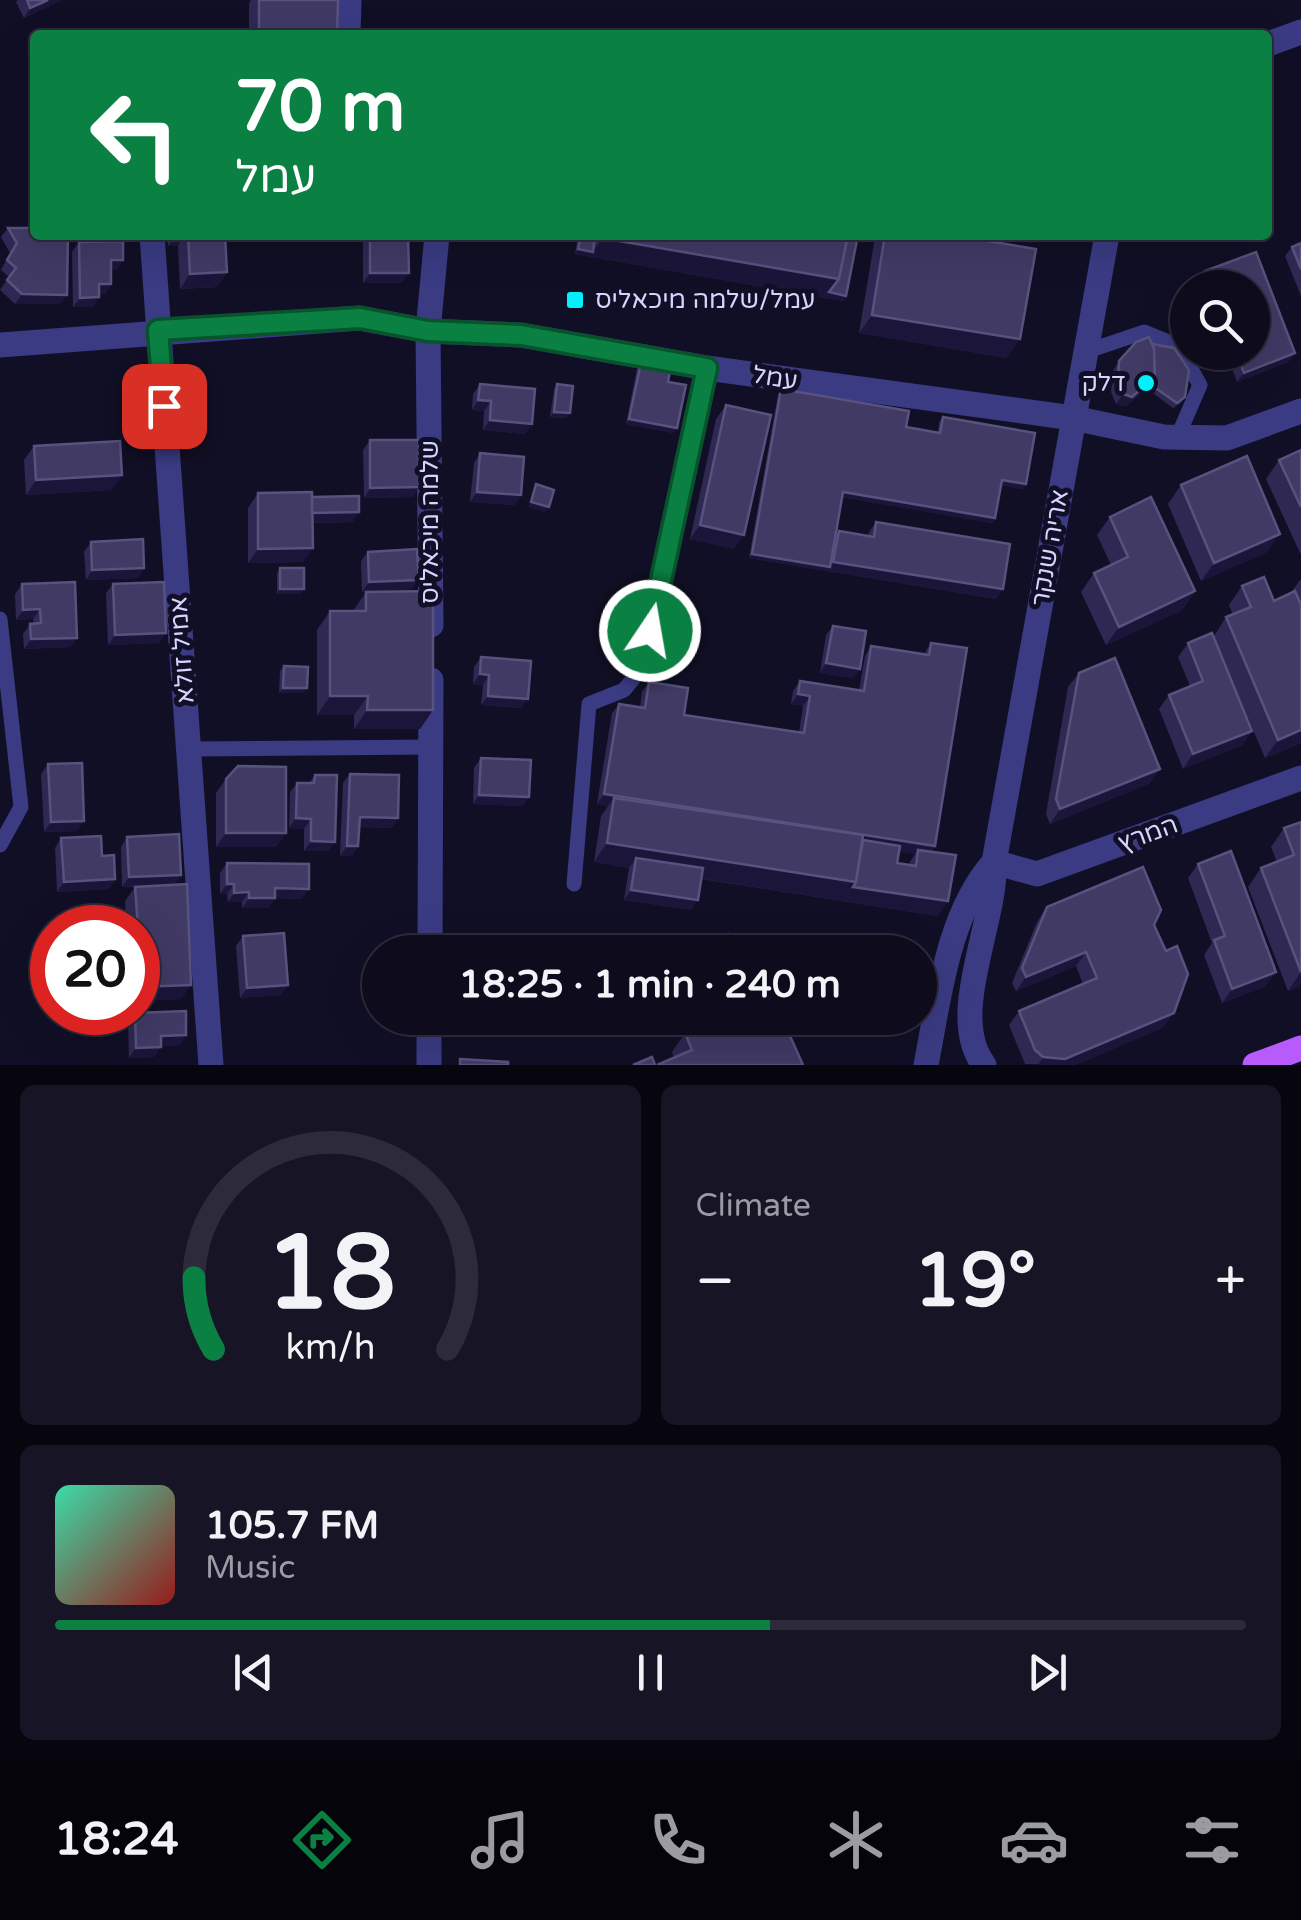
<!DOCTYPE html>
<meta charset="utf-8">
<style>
:root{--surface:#0d0b1c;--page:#161425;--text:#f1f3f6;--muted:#9a9ba3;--line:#2d2b3b;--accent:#0b8043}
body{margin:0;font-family:"Varela Round","Noto Sans Hebrew",sans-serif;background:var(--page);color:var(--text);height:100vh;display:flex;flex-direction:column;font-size:38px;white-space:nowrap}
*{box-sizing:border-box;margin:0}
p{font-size:32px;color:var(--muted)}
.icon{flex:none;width:55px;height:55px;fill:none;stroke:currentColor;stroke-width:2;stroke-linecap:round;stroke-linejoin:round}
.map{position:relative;height:1065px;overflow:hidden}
.sheet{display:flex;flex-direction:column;gap:20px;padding:20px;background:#07060f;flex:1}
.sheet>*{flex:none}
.hud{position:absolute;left:30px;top:30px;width:1242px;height:210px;border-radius:10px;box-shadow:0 10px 40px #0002,0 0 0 2px var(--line);background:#0b8043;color:#fff;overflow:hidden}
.buttons{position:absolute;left:1170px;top:270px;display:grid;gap:20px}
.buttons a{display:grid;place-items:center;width:100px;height:100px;border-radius:50%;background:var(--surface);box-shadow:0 10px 40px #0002,0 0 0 2px var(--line);font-size:50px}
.speed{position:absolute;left:30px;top:905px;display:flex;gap:20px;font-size:50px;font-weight:700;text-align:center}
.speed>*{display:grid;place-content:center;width:130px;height:130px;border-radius:50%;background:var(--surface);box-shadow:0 10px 40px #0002,0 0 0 2px var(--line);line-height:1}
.speed .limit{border:15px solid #d22;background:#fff;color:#111}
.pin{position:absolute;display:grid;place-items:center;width:85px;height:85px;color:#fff;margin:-42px;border-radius:20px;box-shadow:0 5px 15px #0006}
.me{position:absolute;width:110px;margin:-55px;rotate:12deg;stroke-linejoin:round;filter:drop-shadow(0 0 8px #0008)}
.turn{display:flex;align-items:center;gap:35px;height:210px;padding:0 40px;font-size:45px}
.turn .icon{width:130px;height:130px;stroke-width:2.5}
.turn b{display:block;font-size:70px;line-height:85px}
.big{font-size:75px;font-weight:800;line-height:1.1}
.sheet .widget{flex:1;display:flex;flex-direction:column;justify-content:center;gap:15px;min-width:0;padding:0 35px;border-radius:15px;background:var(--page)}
.sheet .dial{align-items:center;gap:0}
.dial svg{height:260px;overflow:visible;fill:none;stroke:var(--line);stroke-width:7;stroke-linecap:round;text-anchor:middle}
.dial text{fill:var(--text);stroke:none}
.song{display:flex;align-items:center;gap:30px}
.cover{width:120px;height:120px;border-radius:15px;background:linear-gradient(135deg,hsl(160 70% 55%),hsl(0 70% 35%))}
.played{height:10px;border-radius:5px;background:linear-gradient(90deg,var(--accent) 60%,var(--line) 60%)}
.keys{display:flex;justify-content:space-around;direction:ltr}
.heat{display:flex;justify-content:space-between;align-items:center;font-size:55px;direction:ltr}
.sheet .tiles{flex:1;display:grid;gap:20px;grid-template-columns:1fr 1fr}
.widget:last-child{grid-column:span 2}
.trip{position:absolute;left:362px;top:935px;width:575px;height:100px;border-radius:50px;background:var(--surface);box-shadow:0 10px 40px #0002,0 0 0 2px var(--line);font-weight:800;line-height:100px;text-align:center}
.tabs{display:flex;height:160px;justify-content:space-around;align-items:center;background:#05040b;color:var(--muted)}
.tabs .icon{width:70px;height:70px}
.tabs .on{color:var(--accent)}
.tabs b{font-size:45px;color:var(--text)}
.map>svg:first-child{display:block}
</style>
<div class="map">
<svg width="1301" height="1065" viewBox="0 0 1301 1065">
<rect width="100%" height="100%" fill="#110f25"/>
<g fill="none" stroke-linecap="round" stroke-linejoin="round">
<g stroke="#3a3b83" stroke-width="15">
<path d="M1085,352L1144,332L1178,346L1200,385L1177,438"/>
<path d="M0,619L21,807L0,845"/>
<path d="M189,749L432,747"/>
<path d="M574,884L589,704L624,690L641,669L707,368"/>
</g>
<g stroke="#3a3b83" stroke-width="25">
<path d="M348,35L349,0"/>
<path d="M152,235L211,1065"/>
<path d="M0,345L359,318L428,331L521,335L707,368L1073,418L1164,437L1227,438L1301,411"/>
<path d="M431,625L428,331L437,235"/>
<path d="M994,862L1037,874L1301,778"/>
<path d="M430,952L431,680"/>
<path d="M429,1065V1018"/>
</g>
<g stroke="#3a3b83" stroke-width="25">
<path d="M1268,44L1301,32"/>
<path d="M926,1065C939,998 948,913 994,862"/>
<path d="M984,1065C946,1015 997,923 994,862L1107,235"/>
</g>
<path stroke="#b85bfd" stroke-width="25" d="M1255,1065L1301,1048"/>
</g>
<g fill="#2e2853" fill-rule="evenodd">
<path d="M18,0H62L24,18L16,2Z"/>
<path d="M251,0H338L337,35H249V3Z"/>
<path d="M8,228L60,304H15L0,290L9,277L1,270L10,253L1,237Z"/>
<path d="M168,235H225L227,272L217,287L180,289L178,246H168Z"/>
<path d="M363,235H408L402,283H363Z"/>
<path d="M578,235H858L846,296L843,301L575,254Z"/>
<path d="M880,235H952L1007,358L859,333L874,243Z"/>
<path d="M79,242L123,260L116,270H111V284L105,294H99L93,307H73L72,252Z"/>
<path d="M1301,243V296L1285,256L1292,247Z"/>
<path d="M1256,252L1295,353L1288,362L1237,382L1226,352H1252V288H1201L1198,281L1205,271Z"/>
<path d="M1152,344L1182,402L1173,408L1154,394H1144L1145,390L1126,406L1116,404L1111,392L1113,371L1119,361Z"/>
<path d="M643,353L668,382L677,428L673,433L626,424L639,358Z"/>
<path d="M480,384L532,424L525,434L483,430L484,411L472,410L473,394Z"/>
<path d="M557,384L566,418L550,417L554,389Z"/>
<path d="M781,389L906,427L938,433L939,422L943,417L1026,484L1023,489L1001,485L995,518L992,523L842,497L835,536L839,531L868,536L869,532L876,522L1003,589L996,599L749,558L778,394Z"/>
<path d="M726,405L734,549L690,539L716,419Z"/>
<path d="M370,440L419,487L413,497L364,498L363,450Z"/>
<path d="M34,446L112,490L26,495L24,460Z"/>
<path d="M1301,450V555L1266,479L1279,460Z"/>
<path d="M480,453L515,505L470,502L474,463Z"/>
<path d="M1181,485L1267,552L1201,581L1168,504Z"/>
<path d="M258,493L312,497L353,522L312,523L303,562L248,563V508Z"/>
<path d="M1110,517L1195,591L1182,610L1106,645L1081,592L1094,573L1111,565L1097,535Z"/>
<path d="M91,542L138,578L86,580L84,552Z"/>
<path d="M368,552L412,589L371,592L433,710L420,729H354V715H317V630L330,611H353L366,592H362L361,561Z"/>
<path d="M280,568L304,589L300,594H277V573Z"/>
<path d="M1300,580H1301V743L1265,758L1221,654L1252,731L1242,745L1183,769L1159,709L1169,695L1190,686L1178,657L1188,643L1214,636L1226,617L1233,615L1229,605L1242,586L1274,601L1290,594Z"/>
<path d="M22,584L77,638L70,647L24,649L23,634L30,624H34L33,619L16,620L15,594Z"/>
<path d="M113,584L159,643L108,645L106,593Z"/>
<path d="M833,626L860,669L853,678L820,673L826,635Z"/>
<path d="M931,643L935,846L931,852L938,916L701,879L691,910L624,900L629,868L594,862L601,816L608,806L597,804L612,713L619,704L640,707L642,692L649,682L684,715L799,732L803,706L791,704L793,691L800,681L859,690L865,656L871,646L924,654ZM899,851L915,854L908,865L897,863Z"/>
<path d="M481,657L521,708L481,705L483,685L473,684L474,667Z"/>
<path d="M284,666L304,693H279L280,671Z"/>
<path d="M1079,673L1150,783L1050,824L1046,814L1068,687Z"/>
<path d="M481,758L529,797L522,806L473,804L474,768Z"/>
<path d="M48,764L77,831L44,832L41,774Z"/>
<path d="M350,774L398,818L391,828L359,827L358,846L352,856H340L343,783Z"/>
<path d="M315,775L335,842L328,851H304V829L289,828L290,792L297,783H309Z"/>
<path d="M226,779L286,833L276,847H216V793Z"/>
<path d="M1301,822V986L1288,991L1248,887L1261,868L1277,862L1271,847L1284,828Z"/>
<path d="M127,837L174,885L181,999L138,1001V928H126L125,901L135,887H122L121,847Z"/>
<path d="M61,838L102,856L115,879L109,889L57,892L55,848Z"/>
<path d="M227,863L302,899L275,898L268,908H242V902H228L227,894H220V873Z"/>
<path d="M1198,864L1266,986L1222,1003L1204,955L1212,943L1188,878Z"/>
<path d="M1047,907L1154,925L1166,951L1164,1027L1075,1065L1025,1064L1009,1025L1019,1011L1083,984L1076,966L1016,991L1012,983L1037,922Z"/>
<path d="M243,936L281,995L240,998L236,946Z"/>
<path d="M135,1013L180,1045L161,1046L154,1057L129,1058L128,1022Z"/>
<path d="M691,1018H724H721L728,1036L674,1058L672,1052L685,1033L711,1022L695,1028Z"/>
</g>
<g fill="#1b1639">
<path d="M48,0H62L24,18L30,8Z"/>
<path d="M176,235H185L178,246H168Z"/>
<path d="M982,235H1038L1032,243Z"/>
<path d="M602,238L839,279L846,296L843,301L575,254L578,249L593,252Z"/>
<path d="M111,260H123L116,270H104Z"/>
<path d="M227,272L217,287L180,289L190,274Z"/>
<path d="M370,273H409L402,283H363Z"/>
<path d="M99,284H111L105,294H93Z"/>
<path d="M22,294L67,295L60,304H15Z"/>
<path d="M99,297L93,307H73L80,298Z"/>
<path d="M872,315L1020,339L1007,358L859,333Z"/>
<path d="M1295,353L1288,362L1237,382L1244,373Z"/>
<path d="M1155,377L1148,387L1126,406L1116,404L1123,394Z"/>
<path d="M1147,389H1157L1154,394H1144Z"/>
<path d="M478,400L491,401L484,411L472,410Z"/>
<path d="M554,412L570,413L566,418L550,417Z"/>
<path d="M629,419L677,428L673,433L626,424Z"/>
<path d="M490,420L532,424L525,434L483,430Z"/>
<path d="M122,475L112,490L26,495L36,480Z"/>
<path d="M1002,480L1026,484L1023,489L998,485Z"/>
<path d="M419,487L413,497L364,498L370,488Z"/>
<path d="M477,492L521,495L515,505L470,502Z"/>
<path d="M843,492L995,518L992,523L840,497Z"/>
<path d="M531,502L549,507L545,512L527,507Z"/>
<path d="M359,512L353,522L302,523L309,513Z"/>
<path d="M700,525L744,535L734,549L690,539Z"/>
<path d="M1280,534L1267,552L1201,581L1214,563Z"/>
<path d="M313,548L303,562L248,563L258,549Z"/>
<path d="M752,554L830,567L833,562L1003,589L996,599L749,558Z"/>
<path d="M144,568L138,578L86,580L92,570Z"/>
<path d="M419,580L412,589L362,592L369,582Z"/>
<path d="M280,589H304L300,594H277Z"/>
<path d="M1195,591L1182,610L1106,645L1119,627Z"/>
<path d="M40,609L33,619L16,620L23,610Z"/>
<path d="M166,633L159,643L108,645L115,635Z"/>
<path d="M77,638L70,647L24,649L31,639Z"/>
<path d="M826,663L860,669L853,678L820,673Z"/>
<path d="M480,674L489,675L483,685L473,684Z"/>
<path d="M283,688H307L304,693H279Z"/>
<path d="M798,694L810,696L803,706L791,704Z"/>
<path d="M330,696H368L354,715H317Z"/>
<path d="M488,696L528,699L521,708L481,705Z"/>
<path d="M367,710H433L420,729H354Z"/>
<path d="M1301,730V743L1265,758L1278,740Z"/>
<path d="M1252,731L1242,745L1183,769L1193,754Z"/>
<path d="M1160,769L1150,783L1050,824L1060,809Z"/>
<path d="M604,794L935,846L928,856L918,850L915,854L860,845L614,798L608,806L597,804Z"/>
<path d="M479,795L529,797L522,806L473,804Z"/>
<path d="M360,817L398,818L391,828L353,827Z"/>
<path d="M296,818L311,819L304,829L289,828Z"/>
<path d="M84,821L77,831L44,832L51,822Z"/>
<path d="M226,833H286L276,847H216Z"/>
<path d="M311,841L335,842L328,851H304Z"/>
<path d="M607,843L856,882L843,901L634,868L636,858L629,868L594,862Z"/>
<path d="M347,846H358L352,856H340Z"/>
<path d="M181,875L174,885L122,887L129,877Z"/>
<path d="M115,879L109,889L57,892L64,882Z"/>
<path d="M227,884H234L227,894H220Z"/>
<path d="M853,887L948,901L938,916L843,901Z"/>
<path d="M275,888L309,889L302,899L275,898L268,908H242L249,898Z"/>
<path d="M631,890L698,900L691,910L624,900Z"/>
<path d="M249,892L242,902H228L234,893Z"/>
<path d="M1086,952L1076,966L1016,991L1026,977Z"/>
<path d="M1276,972L1266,986L1222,1003L1232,989Z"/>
<path d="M1301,972V986L1288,991Z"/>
<path d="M191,985L181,999L138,1001V987Z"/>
<path d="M288,985L281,995L240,998L247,988Z"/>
<path d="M1174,1013L1164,1027L1075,1065H1038L1043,1057Z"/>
<path d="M702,1018H724L695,1028Z"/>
<path d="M186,1035L180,1045L154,1046L161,1036Z"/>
<path d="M161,1047L154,1057L129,1058L136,1048Z"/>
</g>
<g fill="#403a65" stroke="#57527e" stroke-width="2.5">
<path d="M27,0H48L30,8Z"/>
<path d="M259,0H338L337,35H259Z"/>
<path d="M8,228H35V235H68L67,295L22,294L7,280L16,268L7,260L17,243Z"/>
<path d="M188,235H225L227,272L190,274Z"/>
<path d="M370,235H408L409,273H370Z"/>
<path d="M581,235H595L593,252L578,249Z"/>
<path d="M603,235H848L839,279L602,238Z"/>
<path d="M848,235H858L846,296L829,292L839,279Z"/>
<path d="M885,235H952L1036,249L1020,339L872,315Z"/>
<path d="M123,241V260H111V284H99V297L80,298L79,242Z"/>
<path d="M1301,243V269L1292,247Z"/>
<path d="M1256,252L1295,353L1244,373L1236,352H1252V288H1211L1205,271Z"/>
<path d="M1149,337L1154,348L1155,377L1132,397L1123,394L1118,382L1119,361L1136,342Z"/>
<path d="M1152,344L1174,348L1189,370L1185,397L1177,403L1157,389H1147L1149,383L1155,377L1154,348Z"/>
<path d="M643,353L672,359L668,382L686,385L677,428L629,419Z"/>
<path d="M480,384L535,389L532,424L490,420L491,401L478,400Z"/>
<path d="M557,384L573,386L570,413L554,412Z"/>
<path d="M781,389L909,411L906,427L940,433L943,417L1035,433L1026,484L1002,480L995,518L843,492L830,567L752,554Z"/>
<path d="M726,405L771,415L744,535L700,525Z"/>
<path d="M370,440H419V487L370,488Z"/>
<path d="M120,441L122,475L36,480L34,446Z"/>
<path d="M1301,450V507L1279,460Z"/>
<path d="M480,453L524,457L521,495L477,492Z"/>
<path d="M1247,456L1280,534L1214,563L1181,485Z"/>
<path d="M536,484L554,490L549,507L531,502Z"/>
<path d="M312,492L313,548L258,549V493Z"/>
<path d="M359,496V512L312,513V497Z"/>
<path d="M1151,497L1195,591L1119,627L1094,573L1128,557L1110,517Z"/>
<path d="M876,522L1010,544L1003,589L833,562L839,531L874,537Z"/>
<path d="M143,539L144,568L92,570L91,542Z"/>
<path d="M417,549L419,580L369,582L368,552Z"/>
<rect x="280" y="568" width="24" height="21"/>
<path d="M1264,577L1274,601L1295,591L1301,605V730L1278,740L1226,617L1251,607L1242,586Z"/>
<path d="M75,582L77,638L31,639L30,624L41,623L40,609L23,610L22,584Z"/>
<path d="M164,582L166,633L115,635L113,584Z"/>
<path d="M433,591V710H367L368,696H330V611H366V592Z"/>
<path d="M833,626L866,631L860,669L826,663Z"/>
<path d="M1212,633L1252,731L1193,754L1169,695L1203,681L1188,643Z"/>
<path d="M931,643L967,648L935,846L604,794L619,704L645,708L649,682L688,688L684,715L804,733L810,696L798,694L800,681L864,691L871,646L929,655Z"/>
<path d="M481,657L531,661L528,699L488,696L489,675L480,674Z"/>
<path d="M1115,658L1160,769L1060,809L1056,799L1079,673Z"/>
<path d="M284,666L308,667L307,688H283Z"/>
<path d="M481,758L531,760L529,797L479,795Z"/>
<path d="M82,763L84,821L51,822L48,764Z"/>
<path d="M238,766L286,767V833H226V779Z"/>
<path d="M350,774L399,775L398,818L360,817L358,846H347Z"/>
<path d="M315,775H337L335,842L311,841V819L296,818L297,783H314Z"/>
<path d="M614,798L863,835L856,882L607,843Z"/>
<path d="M1301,822V972L1261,868L1294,855L1284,828Z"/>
<path d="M179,834L181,875L129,877L127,837Z"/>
<path d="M101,836L102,856L114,855L115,879L64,882L61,838Z"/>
<path d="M863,840L900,846L897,863L916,866L918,850L956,855L948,901L853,887L856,882Z"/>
<path d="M1231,851L1276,972L1232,989L1214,940L1225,936L1198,864Z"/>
<path d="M636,858L703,868L698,900L631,890Z"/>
<path d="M227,863L309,864V889L275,888V898H249V892L234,893V884H227Z"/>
<path d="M1143,867L1161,910L1154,925L1166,951L1177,946L1188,974L1174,1013L1065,1059L1043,1057L1035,1050L1019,1011L1097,978L1086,952L1026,977L1022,968L1047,907Z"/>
<path d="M187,884L191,985L138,987V928L135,887Z"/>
<path d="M284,933L288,985L247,988L243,936Z"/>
<path d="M728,934L735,952H683L682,950Z"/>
<path d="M186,1011V1035L161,1036V1047L136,1048L135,1013Z"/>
<path d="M721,1018L728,1036L771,1018H782L803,1065H657L692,1050L685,1033Z"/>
<path d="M652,1057L655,1065H633Z"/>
<path d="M460,1059L508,1062V1065H460Z"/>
</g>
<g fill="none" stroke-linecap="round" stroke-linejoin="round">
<g stroke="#07532c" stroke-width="25">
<path id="route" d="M164,406L158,330L360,318L428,331L521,335L707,368L650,631"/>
</g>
<use href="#route" stroke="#0b8043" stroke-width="18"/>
</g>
<g fill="#02f0fb" stroke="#110f25" stroke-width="4">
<rect x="565" y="290" width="20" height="20" rx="5"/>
<circle cx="1146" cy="383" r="10"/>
</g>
<g text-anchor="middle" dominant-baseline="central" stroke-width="10" stroke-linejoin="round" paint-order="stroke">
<g font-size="25" fill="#d6d3ff" stroke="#110f25" text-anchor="start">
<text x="595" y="300">עמל/שלמה מיכאליס</text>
<text x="1126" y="383" text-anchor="end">דלק</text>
</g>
<g font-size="25" fill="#d6d3ff" stroke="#110f25">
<text transform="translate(775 378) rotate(9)">עמל</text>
<text transform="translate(430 522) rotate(-90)">שלמה מיכאליס</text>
<text transform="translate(1050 548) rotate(-80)">אריה שנקר</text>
<text transform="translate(182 650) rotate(-94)">אמיל זולא</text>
<text transform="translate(1148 834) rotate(-20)">המרץ</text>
</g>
</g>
</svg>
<div class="buttons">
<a><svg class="icon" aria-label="search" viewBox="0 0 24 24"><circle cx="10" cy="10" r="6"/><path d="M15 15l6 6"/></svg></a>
</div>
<div class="speed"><div class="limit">20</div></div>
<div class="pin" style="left:164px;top:406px;background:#d93025"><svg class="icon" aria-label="arrive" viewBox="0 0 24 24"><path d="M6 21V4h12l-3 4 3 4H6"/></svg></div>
<svg class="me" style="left:650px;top:631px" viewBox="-20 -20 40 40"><circle r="17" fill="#0b8043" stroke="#fff" stroke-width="3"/><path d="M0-11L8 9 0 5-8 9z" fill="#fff"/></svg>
<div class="trip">18:25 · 1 min · 240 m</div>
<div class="hud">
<div class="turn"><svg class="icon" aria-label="left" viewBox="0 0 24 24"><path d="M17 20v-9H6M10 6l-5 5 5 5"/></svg><div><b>70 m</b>עמל</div></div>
</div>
</div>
<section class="sheet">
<div class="tiles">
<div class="widget dial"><svg viewBox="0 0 100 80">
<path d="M14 69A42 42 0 1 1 86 69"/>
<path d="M14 69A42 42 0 0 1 8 47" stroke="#0b8043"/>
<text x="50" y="56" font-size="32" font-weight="700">18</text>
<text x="50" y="72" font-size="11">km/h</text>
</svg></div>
<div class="widget"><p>Climate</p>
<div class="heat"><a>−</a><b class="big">19°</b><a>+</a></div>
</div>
<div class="widget">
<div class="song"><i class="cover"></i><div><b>105.7 FM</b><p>Music</p></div></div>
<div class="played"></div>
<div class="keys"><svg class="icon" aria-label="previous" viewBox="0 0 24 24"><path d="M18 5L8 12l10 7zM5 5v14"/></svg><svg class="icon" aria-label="pause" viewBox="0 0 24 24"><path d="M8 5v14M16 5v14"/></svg><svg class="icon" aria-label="next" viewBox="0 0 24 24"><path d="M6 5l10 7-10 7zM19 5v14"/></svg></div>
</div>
</div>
</section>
<nav class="tabs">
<b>18:24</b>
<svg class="icon on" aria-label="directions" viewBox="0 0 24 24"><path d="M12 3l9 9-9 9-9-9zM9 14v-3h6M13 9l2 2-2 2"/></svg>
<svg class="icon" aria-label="music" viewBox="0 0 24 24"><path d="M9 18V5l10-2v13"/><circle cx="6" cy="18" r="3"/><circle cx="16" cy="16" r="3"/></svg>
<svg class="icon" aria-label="phone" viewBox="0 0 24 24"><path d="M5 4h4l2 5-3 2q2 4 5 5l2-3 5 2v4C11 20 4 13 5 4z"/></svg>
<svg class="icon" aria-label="climate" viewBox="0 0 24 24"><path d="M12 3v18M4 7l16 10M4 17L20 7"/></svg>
<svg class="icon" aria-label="car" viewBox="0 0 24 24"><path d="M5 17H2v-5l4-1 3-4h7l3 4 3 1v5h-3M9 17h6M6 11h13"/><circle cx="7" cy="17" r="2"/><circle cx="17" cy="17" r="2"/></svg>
<svg class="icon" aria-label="filters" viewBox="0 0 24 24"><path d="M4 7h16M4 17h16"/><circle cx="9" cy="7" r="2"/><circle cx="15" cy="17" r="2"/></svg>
</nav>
